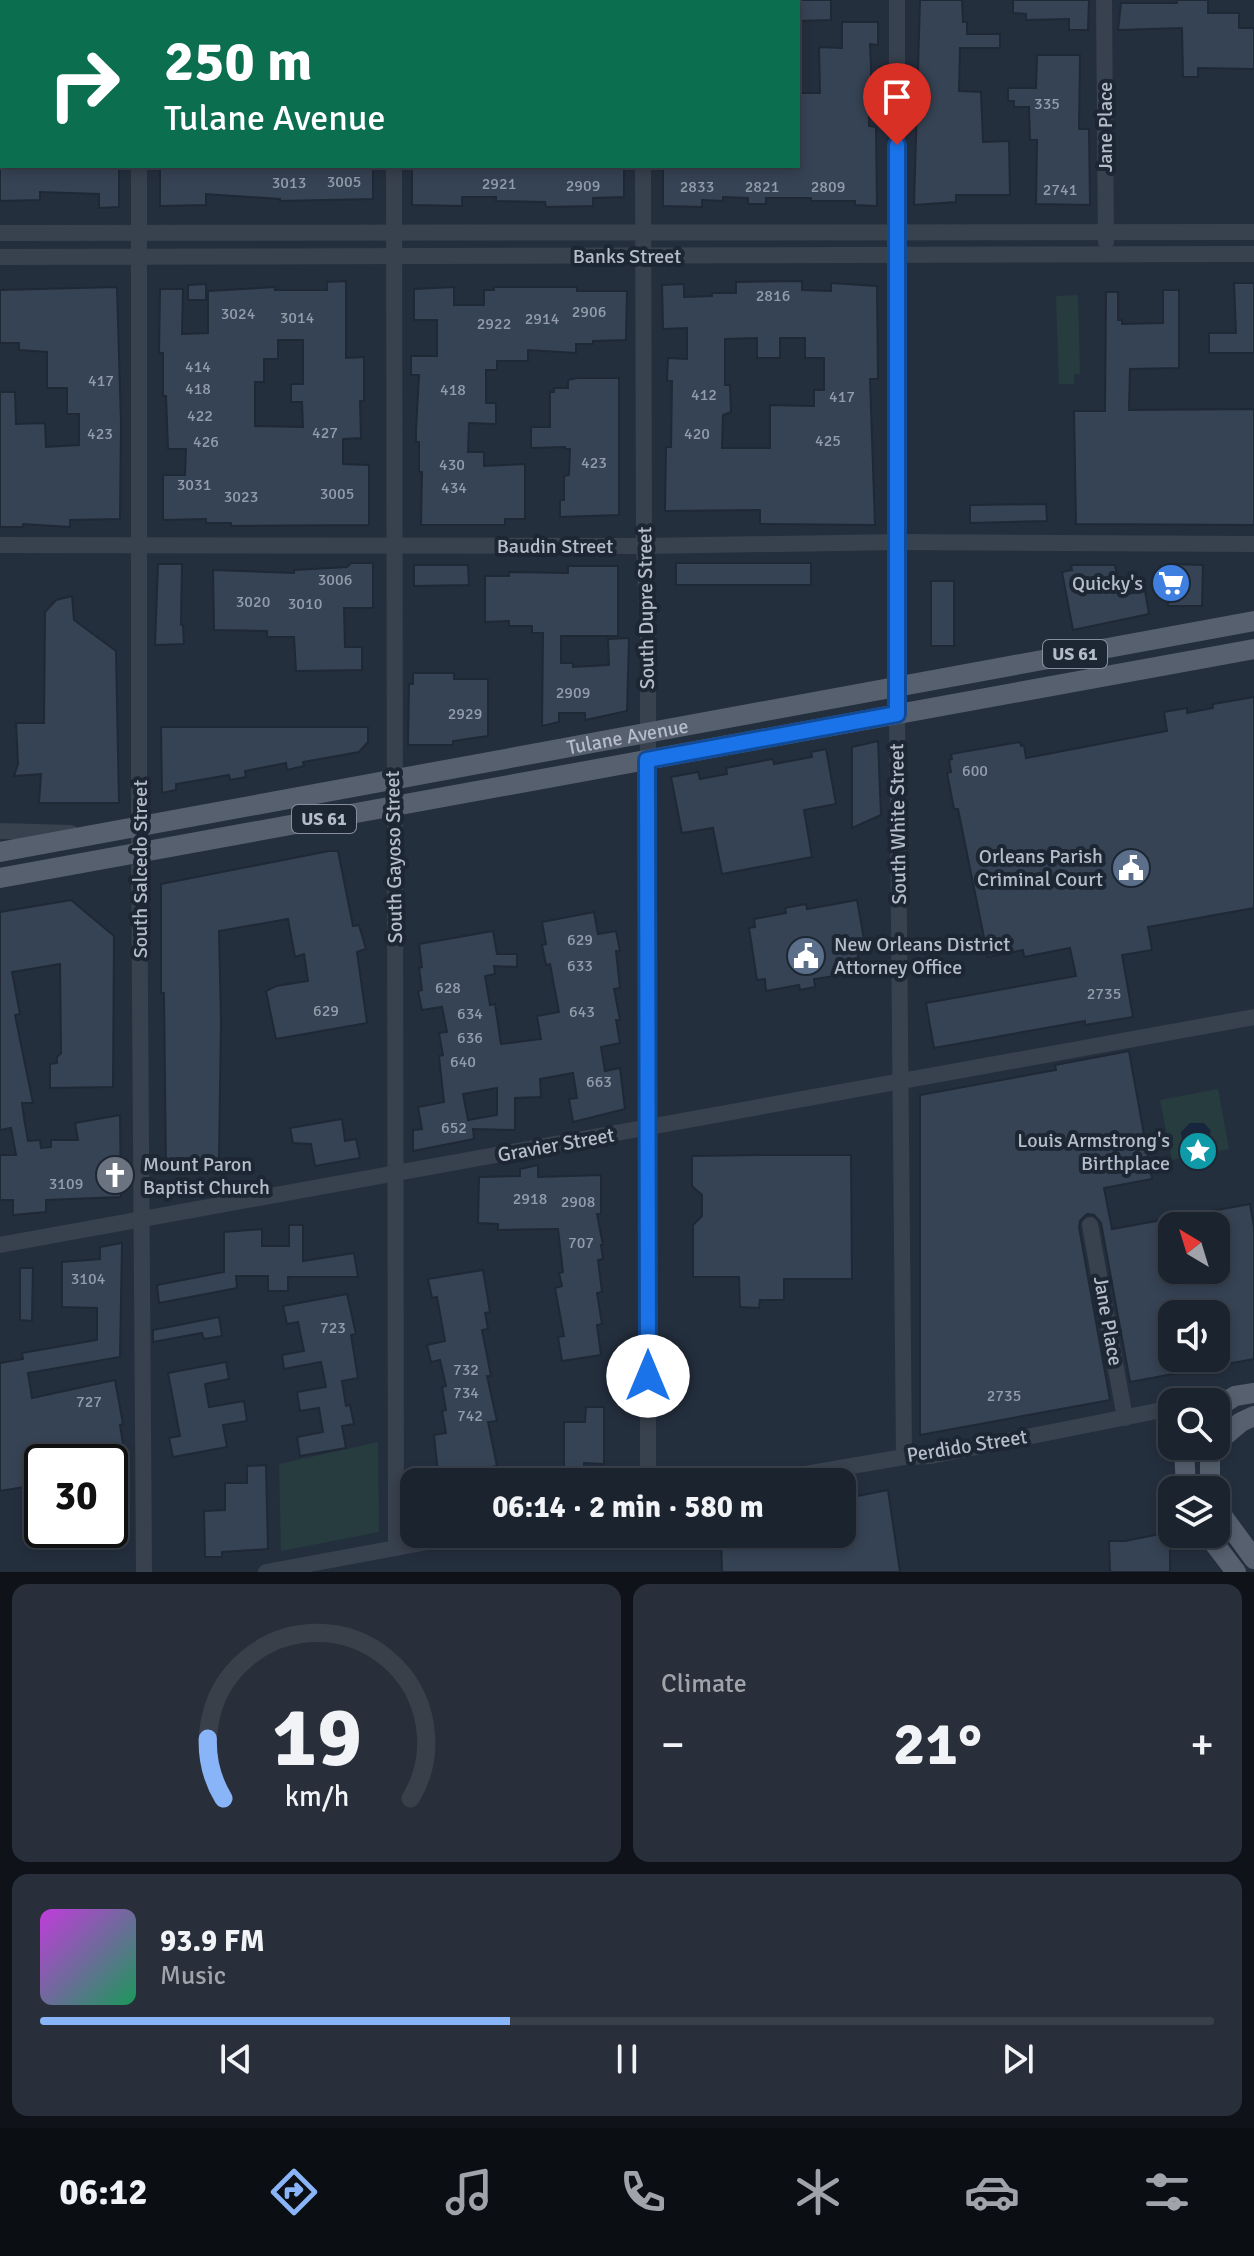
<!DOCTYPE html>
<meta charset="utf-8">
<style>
:root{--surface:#1b232e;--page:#282f3a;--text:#f1f3f6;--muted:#a0a4aa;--line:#39404a;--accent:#8ab4f8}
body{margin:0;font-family:Signika,sans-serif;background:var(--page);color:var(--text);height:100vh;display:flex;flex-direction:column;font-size:30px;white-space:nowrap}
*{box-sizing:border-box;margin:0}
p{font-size:26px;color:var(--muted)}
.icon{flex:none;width:44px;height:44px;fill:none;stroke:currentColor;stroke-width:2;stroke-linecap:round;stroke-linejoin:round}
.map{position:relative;height:1572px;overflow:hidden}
.panel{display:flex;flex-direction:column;gap:12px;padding:12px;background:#0f1319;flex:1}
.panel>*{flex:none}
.top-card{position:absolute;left:0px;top:0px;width:800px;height:168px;box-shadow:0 4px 12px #0003,0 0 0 2px var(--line);background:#0b6e4f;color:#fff;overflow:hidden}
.needle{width:52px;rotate:322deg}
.fabs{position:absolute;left:1158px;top:1212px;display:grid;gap:16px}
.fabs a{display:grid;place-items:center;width:72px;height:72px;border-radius:16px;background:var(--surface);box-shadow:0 4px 12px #0003,0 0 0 2px var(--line);font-size:40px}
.speed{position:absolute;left:24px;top:1444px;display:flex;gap:16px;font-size:40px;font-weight:700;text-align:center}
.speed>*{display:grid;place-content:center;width:104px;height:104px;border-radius:50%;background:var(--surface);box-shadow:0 4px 12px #0003,0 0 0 2px var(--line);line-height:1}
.speed .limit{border:4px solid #111;border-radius:12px;background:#fff;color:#111}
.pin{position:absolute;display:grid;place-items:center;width:68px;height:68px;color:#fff;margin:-82px -34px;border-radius:50% 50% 50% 0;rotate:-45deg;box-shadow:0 0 8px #0007}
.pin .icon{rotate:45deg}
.me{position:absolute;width:88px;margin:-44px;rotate:0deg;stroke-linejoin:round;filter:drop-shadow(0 0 6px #0008)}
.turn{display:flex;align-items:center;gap:28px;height:168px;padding:0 32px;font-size:36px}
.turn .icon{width:104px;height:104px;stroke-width:2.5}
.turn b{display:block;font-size:56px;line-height:68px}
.big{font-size:60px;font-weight:700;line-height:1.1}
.panel .widget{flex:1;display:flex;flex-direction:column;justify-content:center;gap:12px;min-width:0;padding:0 28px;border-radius:16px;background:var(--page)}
.panel .dial{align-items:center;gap:0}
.dial svg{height:208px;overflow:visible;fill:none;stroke:var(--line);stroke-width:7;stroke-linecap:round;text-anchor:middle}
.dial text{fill:var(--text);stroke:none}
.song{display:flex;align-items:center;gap:24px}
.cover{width:96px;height:96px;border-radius:12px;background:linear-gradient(135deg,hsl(290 70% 55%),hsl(150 70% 35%))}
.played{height:8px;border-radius:4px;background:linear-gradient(90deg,var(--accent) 40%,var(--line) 40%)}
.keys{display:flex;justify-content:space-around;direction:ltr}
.heat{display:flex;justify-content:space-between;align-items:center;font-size:44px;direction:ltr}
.panel .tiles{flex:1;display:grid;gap:12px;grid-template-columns:1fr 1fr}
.widget:last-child{grid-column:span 2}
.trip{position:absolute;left:400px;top:1468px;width:456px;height:80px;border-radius:16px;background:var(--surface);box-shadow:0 4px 12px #0003,0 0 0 2px var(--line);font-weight:700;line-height:80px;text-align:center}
.menu{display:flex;height:128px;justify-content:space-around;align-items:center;background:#0b0e12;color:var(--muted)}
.menu .icon{width:56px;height:56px}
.menu .active{color:var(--accent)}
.menu b{font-size:36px;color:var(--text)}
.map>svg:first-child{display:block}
</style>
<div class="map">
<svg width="1254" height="1572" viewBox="0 0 1254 1572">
<rect width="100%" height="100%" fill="#242f3e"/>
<g fill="#263c3f">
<path d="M1078,295L1080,374H1074V384H1059L1056,296Z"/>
<path d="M1218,1089L1229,1149L1172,1160L1160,1100Z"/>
<path d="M378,1442L379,1532L281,1551L279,1464Z"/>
</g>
<path fill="#17263c" d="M1190,1123H1204L1211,1131L1209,1137L1195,1143L1182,1139L1181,1132Z"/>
<g fill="#364354" stroke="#1f2835" stroke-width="2" fill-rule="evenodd">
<path d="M798,0H831V20L798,21Z"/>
<path d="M920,0H962L963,22H967V34H1000V48H960L959,91L981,92L983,142L1009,141L1010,195H956V202L914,205Z"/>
<path d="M1013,0H1089L1088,30H1069V19L1026,20V14L1013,13Z"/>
<path d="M1176,0H1208V13H1239V28H1254V69L1198,68V77H1183L1182,28L1118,30L1121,3H1177Z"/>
<path d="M842,22H878V45L870,44L872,92H869V126L876,127L877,206L855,205V201H811V198H766V204H748V198L723,197V201L702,200V207L663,206V166H798V93H820L819,47L842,48Z"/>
<path d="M1037,55H1080L1079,129H1089L1090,205L1036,204L1037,140H1030L1029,107H1014V101H1008V88H1036Z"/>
<path d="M0,166H119V207L99,208V194L40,192V200L0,201Z"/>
<path d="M160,166H373V199L280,201V199L206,194V205L160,206Z"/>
<path d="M443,166H624V197L593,198V206L546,207L545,202L496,201V197H462V206L412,205V168H443Z"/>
<path d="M346,281V358L364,357V401H360L361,438L343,439V464L369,465V525L231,526V523H206V519L163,520V475H185L186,449H168L166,396H163V353H159L160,289H183L182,334L208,333V291L275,287V290H327V282ZM278,340H303V384H291V402H302L303,427L255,426V382H264V359H278Z"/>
<path d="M802,281V290L831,291V283L877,286L878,379H870L875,525L760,524V510L665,511L666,447H671L672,381H667L668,358L687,359V328L663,329L662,285L684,284V297L712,296V293H736V282ZM757,338V358H780V338H805V358H824V390H814V406L770,405V448H722L723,415L731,412L730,385H725V339Z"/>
<path d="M1234,283H1254V353H1209V333H1236Z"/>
<path d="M206,284V300H188V285Z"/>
<path d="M117,287L121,424L120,519L70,520V527L23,524V527H0V392H15L16,424L45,423L46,447L79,445V414H67V388H47V352L19,350V343H0V290Z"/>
<path d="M454,287V305H484V290H494V287H577V291H627L626,340L593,341V344H576V353L528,350V361H497V370H486V403H496V424L469,423L468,452H484V466L525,464V519H505V525H421L422,472H419V442H416V430L419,375H411V356H437V320H414V289Z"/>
<path d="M1163,290H1179V368L1130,369L1129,410L1254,409V525L1076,524L1074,411H1105L1106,292H1118V320H1122V324L1163,323Z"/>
<path d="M577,378H619V515L560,517V500H564V476L569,475L570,449H565V447L531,448V427H550V392H554V388H568V380Z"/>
<path d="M1046,504L1047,521L970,523V505Z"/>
<path d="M351,563H373V608H344L345,647H362V670L296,671L294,637H267V631L214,630L213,570L294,573V570L347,567Z"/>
<rect x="676" y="563" width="135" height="22"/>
<path d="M158,564H182L181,625H183L184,644L155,645Z"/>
<path d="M1169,564L1203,565L1202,606H1168Z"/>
<path d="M414,565H468L469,585L414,586Z"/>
<path d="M1071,565H1115L1121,595L1145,591L1149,614L1073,630L1062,572L1072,570Z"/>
<path d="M568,566H618V636H561V663H573V667L609,665L608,639L629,638L627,711L585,720V713H559V722L542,726L543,633H532V626H509V621L485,622V576H509V572L568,573Z"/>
<rect x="931" y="581" width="23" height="65"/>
<path d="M72,596L74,620L116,651L119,803H39L41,774L14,776L18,764L16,723H44L45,612L56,600Z"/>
<path d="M413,673H454V679H488V736L453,741V745H408L409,684H413Z"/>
<path d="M1254,697V908L1148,927L1152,950L1122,955L1133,1017L1085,1025V1021L934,1048L926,1003L1076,976L1070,948L1024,957L1023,950L988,957L958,809H954L947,773L951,772L949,760L952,759L951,754L1020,742L1021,746L1024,745L1026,758L1167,731L1164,712L1187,708V713L1213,708V704Z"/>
<path d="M161,727H368V742L359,752L303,762L304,766L287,770L286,763L245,771L246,777L230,780L229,775L176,784V790L162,793Z"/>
<path d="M878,741L881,815L852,828V747Z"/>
<path d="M826,749L836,804L804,810L812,857L722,874L713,828L682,833L671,777L698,772L700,779L727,774L726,768L773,759L774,764L812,757L811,752Z"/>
<path d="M329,851H338L353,926L359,925L366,949L357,952L367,1023L276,1039L266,991L276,986L308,981L304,954L295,957L288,919L219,931L221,1022L219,1158L215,1163V1172L166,1171L164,993H161V884Z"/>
<path d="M71,900L114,936L113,1087L50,1088V1064L57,1063V1057L61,1053L60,964L12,972L20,1014L15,1015L33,1103H22L24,1118L28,1141L40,1140L41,1148L51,1147V1140H78L75,1123L120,1115L121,1197L46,1200V1212L13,1215V1200H0V1155H16L11,1128L0,1130V912Z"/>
<path d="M857,900L864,939L855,941L861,972L814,979L815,987L800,990L799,985L766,991L765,979L757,980L749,928L755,927L754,919L786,913L785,908L806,904L807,909Z"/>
<path d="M594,912L598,934L616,931L620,951H616L620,988L614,989L620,1020H616L620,1043L601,1047L605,1071L620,1068L625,1109L573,1122L569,1099L577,1098L573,1073L540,1079L541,1097L515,1098V1130L473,1129L474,1139L413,1151V1130L422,1129L418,1107L444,1102L439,1056L443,1055L439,1033L447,1032L442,1007L422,1010L418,991L422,990L419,968L422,967L419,944L493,931L497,954H517V967L494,966L495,974L485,976L490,1005L495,1004L501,1044L541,1039L537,1016L559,1012L550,964L546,965L542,945L546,944L542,922ZM497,1088V1115L468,1120L463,1094Z"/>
<path d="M1129,1051L1152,1179L1104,1188L1112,1229L1250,1204L1254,1227V1359L1130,1382L1101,1223L1094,1215L1087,1214L1080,1221L1079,1227L1110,1400L920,1435V1095L1056,1070L1055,1065ZM1172,1226H1216V1270H1172ZM1172,1314H1216V1358H1172Z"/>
<path d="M342,1119L345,1141L356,1139L360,1158L315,1166L311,1144L293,1143L290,1128Z"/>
<path d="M761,1155H851L852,1279H784V1300H760L759,1308L740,1307L739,1277H693V1225L702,1216V1195L692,1186V1156Z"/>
<path d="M538,1165V1177L601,1175V1214H597L603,1245H601L603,1259L598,1260L602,1292L597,1293L602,1324L597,1325L601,1355L562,1361L558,1337L564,1336L555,1288L562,1286L559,1273L563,1272L558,1229L498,1230V1224L478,1223L479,1177L520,1176V1169Z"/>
<path d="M289,1225H303V1261L354,1253L358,1277H288V1291H268V1276H236L237,1288L159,1303L157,1285L224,1272V1232L262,1229V1246H289Z"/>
<path d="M122,1243L120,1357L28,1373L32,1398L115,1380L123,1424L120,1425L123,1444L48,1457V1462H42V1484L0,1491V1363L23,1359L22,1353L97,1340V1308L62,1307V1262L100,1259V1247Z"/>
<path d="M20,1268H33L32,1321L20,1320Z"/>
<path d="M483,1270L490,1312L485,1313L488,1329L482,1330L491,1376H487L497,1421L488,1422L497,1466L479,1469L482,1482H439L434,1435L446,1433L442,1411L446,1410L442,1387L446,1386L440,1360L431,1362L427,1345L445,1341L437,1297L432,1298L428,1279Z"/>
<path d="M347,1294L356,1334L351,1335L358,1378L342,1381L346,1406L350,1405L354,1424L342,1426L346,1448L300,1456L297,1437L323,1432L319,1408L300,1411L297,1392L326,1387L321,1362L284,1369L282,1355L304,1351L298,1322L287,1324L283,1306Z"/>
<path d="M219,1317L222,1336L204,1339L202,1333L153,1342V1330Z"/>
<path d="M226,1362L229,1379L205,1384L209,1407L244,1401L247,1421L223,1425L227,1447L173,1457L169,1438L180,1436L168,1373Z"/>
<path d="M586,1407H604V1464L584,1463V1467L564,1468V1422H585Z"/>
<path d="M266,1465L268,1549L222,1552V1557H205L204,1511L225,1510V1483H247V1466Z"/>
<path d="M888,1490L900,1572H722L721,1534H842V1499Z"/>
<path d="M1170,1532V1572H1110L1109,1541H1125Z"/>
</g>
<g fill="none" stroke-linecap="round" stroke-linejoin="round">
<g stroke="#38414e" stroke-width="16">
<path d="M139,0V2"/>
<path d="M392,0V2"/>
<path d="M643,0V2"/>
<path d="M897,0V714L904,1457"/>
<path d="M1104,0L1106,242"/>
<path d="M139,166V853L144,1572"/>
<path d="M394,166L396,1548"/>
<path d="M643,166L644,546L648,640V1482"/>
<path d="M0,233L1254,232"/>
<path d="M0,257L1254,254"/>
<path d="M0,545L644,546L898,542L1254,544"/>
<path d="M0,831L71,833"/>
<path d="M1090,1225L1125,1418"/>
<path d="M0,1245L1254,1017"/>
<path d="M1203,1402L1229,1397"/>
<path d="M759,1482L904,1457L931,1456L1172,1408"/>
<path d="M266,1572L471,1534"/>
</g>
<g stroke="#56606e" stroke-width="20">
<path id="s1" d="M0,852L1254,621"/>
<path d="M0,878L1254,649"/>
<path d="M1216,1408L1235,1396L1254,1393"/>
<path d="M1216,1443L1241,1422L1254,1416"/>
<path d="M1184,1446L1186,1490"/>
<path d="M1210,1490V1460L1215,1446"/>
<path d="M1216,1507L1254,1559"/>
<path d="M1207,1534L1236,1572"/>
</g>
</g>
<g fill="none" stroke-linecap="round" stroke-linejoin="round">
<g stroke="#114b97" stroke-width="20">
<path id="route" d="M648,1376L647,760L897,714V145"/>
</g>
<use href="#route" stroke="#1a73e8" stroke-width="14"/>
</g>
<defs>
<g id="supermarket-disc" transform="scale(2)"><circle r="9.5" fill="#3f7fe0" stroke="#1d2633"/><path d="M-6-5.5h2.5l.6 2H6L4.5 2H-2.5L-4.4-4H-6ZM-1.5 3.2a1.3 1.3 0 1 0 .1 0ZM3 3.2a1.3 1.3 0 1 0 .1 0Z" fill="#fff"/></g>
<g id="civic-disc" transform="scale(2)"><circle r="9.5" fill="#5c6f8a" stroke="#1d2633"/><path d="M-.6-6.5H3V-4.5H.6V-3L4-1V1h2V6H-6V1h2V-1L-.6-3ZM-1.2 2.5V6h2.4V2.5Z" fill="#fff"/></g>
<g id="sight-disc" transform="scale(2)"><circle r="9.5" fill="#0f9aa8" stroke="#1d2633"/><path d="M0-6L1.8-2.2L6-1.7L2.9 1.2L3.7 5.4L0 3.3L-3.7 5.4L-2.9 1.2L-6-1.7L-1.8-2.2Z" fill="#fff"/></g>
<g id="church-disc" transform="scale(2)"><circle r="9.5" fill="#6b7280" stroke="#1d2633"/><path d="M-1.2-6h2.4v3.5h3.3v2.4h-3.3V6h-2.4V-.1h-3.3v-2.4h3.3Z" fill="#fff"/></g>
</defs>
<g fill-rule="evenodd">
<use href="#supermarket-disc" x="1171" y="583"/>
<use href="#civic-disc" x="1131" y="868"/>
<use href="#civic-disc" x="806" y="956"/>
<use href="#sight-disc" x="1198" y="1151"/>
<use href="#church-disc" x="115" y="1175"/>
</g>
<g text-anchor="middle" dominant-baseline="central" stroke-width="8" stroke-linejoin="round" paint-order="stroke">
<g font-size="16" fill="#929caa">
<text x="1047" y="104">335</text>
<text x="344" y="182">3005</text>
<text x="289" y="183">3013</text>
<text x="499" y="184">2921</text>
<text x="583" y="186">2909</text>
<text x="697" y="187">2833</text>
<text x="762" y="187">2821</text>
<text x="828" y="187">2809</text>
<text x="1060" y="190">2741</text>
<text x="773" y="296">2816</text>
<text x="589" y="312">2906</text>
<text x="238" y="314">3024</text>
<text x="297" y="318">3014</text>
<text x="542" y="319">2914</text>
<text x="494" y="324">2922</text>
<text x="198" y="367">414</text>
<text x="101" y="381">417</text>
<text x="198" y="389">418</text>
<text x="453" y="390">418</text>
<text x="704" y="395">412</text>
<text x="842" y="397">417</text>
<text x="200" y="416">422</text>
<text x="325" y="433">427</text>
<text x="100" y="434">423</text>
<text x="697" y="434">420</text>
<text x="828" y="441">425</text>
<text x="206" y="442">426</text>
<text x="594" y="463">423</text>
<text x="452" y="465">430</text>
<text x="194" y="485">3031</text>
<text x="454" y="488">434</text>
<text x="337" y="494">3005</text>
<text x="241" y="497">3023</text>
<text x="335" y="580">3006</text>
<text x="253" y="602">3020</text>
<text x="305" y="604">3010</text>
<text x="573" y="693">2909</text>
<text x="465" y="714">2929</text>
<text x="975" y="771">600</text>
<text x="580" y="940">629</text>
<text x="580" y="966">633</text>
<text x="448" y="988">628</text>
<text x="1104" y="994">2735</text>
<text x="326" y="1011">629</text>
<text x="582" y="1012">643</text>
<text x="470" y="1014">634</text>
<text x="470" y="1038">636</text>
<text x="463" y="1062">640</text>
<text x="599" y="1082">663</text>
<text x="454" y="1128">652</text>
<text x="66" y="1184">3109</text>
<text x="530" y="1199">2918</text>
<text x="578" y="1202">2908</text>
<text x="581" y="1243">707</text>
<text x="88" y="1279">3104</text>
<text x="333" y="1328">723</text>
<text x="466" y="1370">732</text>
<text x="466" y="1393">734</text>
<text x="1004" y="1396">2735</text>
<text x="89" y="1402">727</text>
<text x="470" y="1416">742</text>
</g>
<g fill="#1d2633" stroke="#878f9c" stroke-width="2">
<rect x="1043" y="640" width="64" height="28" rx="6"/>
<rect x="292" y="805" width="64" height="28" rx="6"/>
</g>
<g font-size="18" font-weight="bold" fill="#b4bcc9">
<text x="1075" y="654">US 61</text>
<text x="324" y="819">US 61</text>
</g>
<g font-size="20" fill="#b4bcc9" stroke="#1d2633">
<text transform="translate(1105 127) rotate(-90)">Jane Place</text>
<text x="627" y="256">Banks Street</text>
<text x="555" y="546">Baudin Street</text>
<text transform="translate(646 608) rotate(-91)">South Dupre Street</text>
<text stroke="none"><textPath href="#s1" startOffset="638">Tulane Avenue</textPath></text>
<text transform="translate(898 824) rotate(-91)">South White Street</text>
<text transform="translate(394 857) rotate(-91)">South Gayoso Street</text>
<text transform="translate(140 869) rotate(-90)">South Salcedo Street</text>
<text transform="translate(556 1145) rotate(-10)">Gravier Street</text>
<text transform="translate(1108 1321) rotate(80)">Jane Place</text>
<text transform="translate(967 1446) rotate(-9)">Perdido Street</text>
</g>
<g font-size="20" fill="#b4bcc9" stroke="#1d2633" text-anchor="end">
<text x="1143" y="583">Quicky's</text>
<text x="1103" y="856">Orleans Parish<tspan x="1103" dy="23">Criminal Court</tspan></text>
<text x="834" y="944" text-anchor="start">New Orleans District<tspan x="834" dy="23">Attorney Office</tspan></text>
<text x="1170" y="1140">Louis Armstrong's<tspan x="1170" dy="23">Birthplace</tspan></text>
<text x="143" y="1164" text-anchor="start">Mount Paron<tspan x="143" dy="23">Baptist Church</tspan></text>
</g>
</g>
</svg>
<div class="fabs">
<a><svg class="needle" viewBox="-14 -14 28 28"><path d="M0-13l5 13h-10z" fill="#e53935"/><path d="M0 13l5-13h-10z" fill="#a0a4aa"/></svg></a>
<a><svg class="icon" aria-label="sound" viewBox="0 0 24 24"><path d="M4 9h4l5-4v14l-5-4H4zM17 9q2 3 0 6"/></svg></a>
<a><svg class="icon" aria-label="search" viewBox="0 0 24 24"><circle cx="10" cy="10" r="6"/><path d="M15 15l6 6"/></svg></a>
<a><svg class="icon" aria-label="layers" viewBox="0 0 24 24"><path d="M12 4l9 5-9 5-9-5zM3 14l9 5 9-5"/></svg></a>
</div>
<div class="speed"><div class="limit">30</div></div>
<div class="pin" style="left:897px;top:145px;background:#d93025"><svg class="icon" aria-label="arrive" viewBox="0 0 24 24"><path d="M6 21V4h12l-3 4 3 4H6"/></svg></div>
<svg class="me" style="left:648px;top:1376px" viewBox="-20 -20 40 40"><circle r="19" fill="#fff"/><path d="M0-13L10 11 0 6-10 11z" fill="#1a73e8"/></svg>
<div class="trip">06:14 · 2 min · 580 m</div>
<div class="top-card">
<div class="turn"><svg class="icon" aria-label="right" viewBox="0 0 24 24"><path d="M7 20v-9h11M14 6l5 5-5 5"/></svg><div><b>250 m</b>Tulane Avenue</div></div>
</div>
</div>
<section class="panel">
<div class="tiles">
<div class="widget dial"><svg viewBox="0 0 100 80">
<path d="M14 69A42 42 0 1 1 86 69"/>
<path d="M14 69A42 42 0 0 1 8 46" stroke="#8ab4f8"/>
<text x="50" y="56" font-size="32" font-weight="700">19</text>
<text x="50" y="72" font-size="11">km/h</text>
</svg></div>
<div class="widget"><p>Climate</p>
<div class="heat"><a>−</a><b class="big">21°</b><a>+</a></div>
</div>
<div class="widget">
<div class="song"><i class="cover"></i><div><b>93.9 FM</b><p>Music</p></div></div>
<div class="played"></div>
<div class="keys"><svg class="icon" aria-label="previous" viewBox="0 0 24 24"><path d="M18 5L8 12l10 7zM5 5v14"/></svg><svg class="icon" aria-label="pause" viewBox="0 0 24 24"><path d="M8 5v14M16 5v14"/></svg><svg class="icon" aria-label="next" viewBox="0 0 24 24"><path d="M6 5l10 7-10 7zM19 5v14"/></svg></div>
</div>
</div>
</section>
<nav class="menu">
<b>06:12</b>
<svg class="icon active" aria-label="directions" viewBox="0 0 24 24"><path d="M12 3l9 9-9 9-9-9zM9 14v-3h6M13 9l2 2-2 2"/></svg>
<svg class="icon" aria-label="music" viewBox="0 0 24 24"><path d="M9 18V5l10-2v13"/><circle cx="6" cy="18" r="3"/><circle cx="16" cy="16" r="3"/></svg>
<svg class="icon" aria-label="phone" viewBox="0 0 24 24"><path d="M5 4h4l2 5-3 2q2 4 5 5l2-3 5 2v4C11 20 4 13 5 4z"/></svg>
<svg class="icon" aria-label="climate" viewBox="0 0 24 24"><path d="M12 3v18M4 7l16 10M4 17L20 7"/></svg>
<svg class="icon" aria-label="car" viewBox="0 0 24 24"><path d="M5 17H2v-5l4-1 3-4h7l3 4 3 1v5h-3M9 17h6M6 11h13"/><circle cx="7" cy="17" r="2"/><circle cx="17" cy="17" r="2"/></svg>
<svg class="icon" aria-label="filters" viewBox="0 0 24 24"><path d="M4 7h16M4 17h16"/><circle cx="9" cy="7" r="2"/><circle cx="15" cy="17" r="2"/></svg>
</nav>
